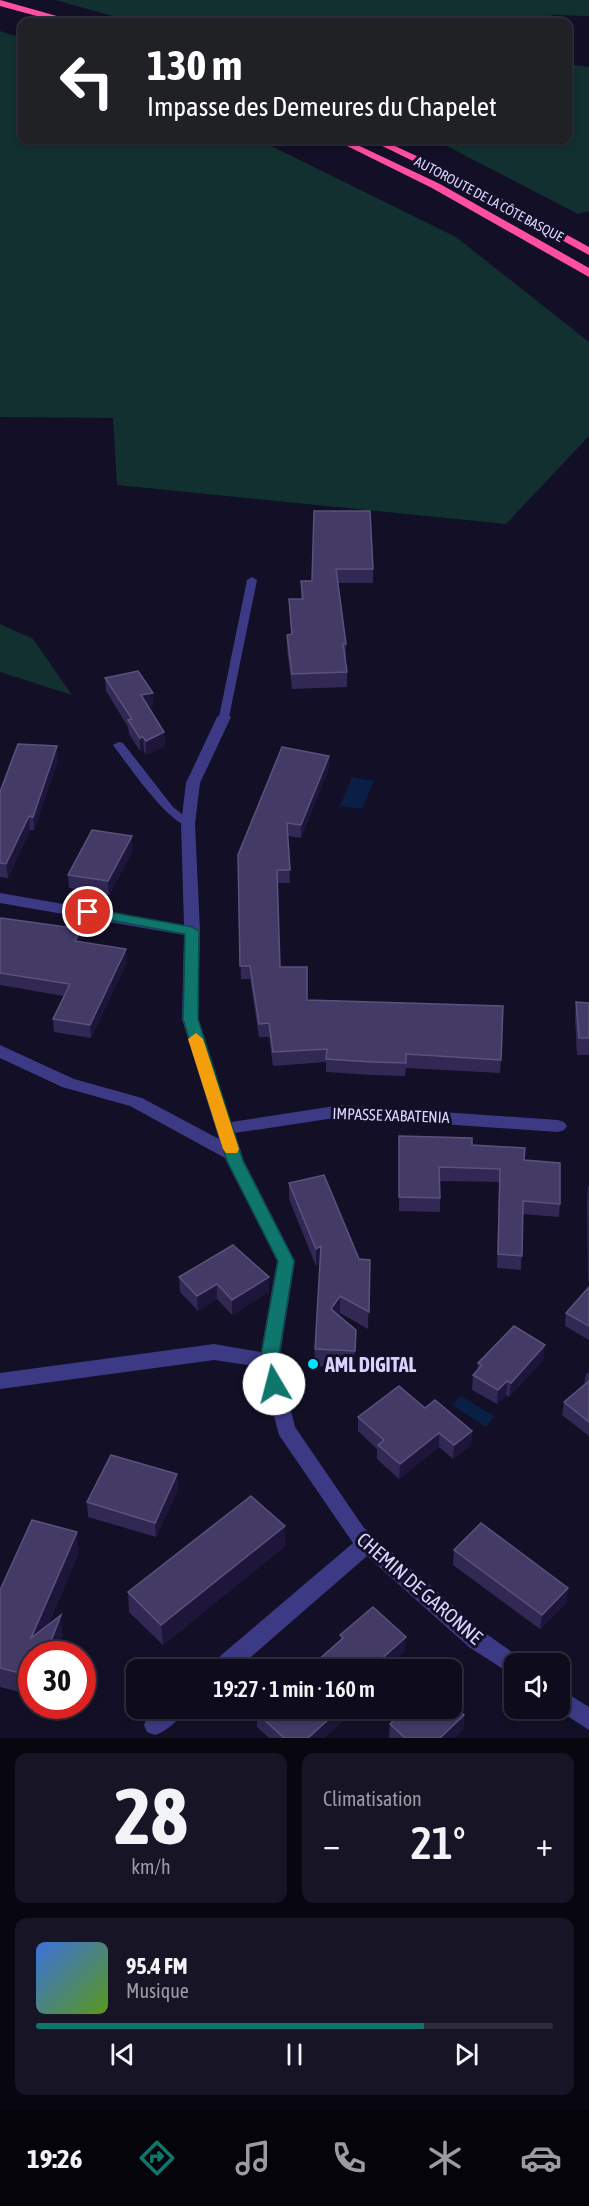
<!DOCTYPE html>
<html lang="fr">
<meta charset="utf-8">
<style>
:root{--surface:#0e0b1c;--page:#171425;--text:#f1f3f6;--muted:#9b9ba3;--line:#2e2b3b;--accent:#0f766e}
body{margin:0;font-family:"Asap Condensed",sans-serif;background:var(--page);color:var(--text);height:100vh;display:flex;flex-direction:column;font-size:22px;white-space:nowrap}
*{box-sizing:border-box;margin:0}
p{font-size:20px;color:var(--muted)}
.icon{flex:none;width:33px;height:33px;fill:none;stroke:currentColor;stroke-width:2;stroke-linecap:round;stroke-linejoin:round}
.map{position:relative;height:1738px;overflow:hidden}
.side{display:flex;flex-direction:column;gap:15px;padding:15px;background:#08060f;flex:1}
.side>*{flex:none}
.top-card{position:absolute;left:18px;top:18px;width:554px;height:126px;border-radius:12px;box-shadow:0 3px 9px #0003,0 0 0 2px var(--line);background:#202124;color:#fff;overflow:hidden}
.buttons{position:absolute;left:504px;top:1653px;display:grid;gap:12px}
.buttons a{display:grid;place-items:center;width:66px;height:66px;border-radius:12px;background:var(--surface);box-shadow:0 3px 9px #0003,0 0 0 2px var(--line);font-size:30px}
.speed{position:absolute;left:18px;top:1641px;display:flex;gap:12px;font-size:30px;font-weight:700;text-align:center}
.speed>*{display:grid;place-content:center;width:78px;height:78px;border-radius:50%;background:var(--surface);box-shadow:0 3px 9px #0003,0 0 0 2px var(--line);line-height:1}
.speed .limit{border:9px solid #d22;background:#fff;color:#111}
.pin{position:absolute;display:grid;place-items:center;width:51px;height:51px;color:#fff;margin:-26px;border:3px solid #fff;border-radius:50%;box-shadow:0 2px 6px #0007}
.me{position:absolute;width:66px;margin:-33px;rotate:352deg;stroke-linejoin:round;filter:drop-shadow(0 0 4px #0008)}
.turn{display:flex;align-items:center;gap:21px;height:126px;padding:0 30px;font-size:27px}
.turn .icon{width:78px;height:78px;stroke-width:2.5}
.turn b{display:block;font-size:42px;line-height:51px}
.big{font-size:45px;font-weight:600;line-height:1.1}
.side .tile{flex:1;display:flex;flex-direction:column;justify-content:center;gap:9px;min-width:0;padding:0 21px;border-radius:12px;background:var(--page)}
.side .dial{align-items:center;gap:0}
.dial b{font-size:78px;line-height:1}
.song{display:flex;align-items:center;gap:18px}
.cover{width:72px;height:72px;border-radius:9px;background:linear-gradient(135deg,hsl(220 70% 55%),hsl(90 70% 35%))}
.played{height:6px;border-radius:3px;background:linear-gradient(90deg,var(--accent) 75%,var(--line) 75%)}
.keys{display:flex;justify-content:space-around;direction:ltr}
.heat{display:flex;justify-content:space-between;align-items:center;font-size:33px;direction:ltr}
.side .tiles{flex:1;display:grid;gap:15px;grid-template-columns:1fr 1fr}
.tile:last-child{grid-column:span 2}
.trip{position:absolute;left:126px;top:1659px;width:336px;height:60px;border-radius:12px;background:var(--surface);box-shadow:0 3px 9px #0003,0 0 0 2px var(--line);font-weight:600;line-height:60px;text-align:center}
.tab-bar{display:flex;height:96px;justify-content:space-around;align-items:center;background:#06040b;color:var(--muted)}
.tab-bar .icon{width:42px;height:42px}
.tab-bar .active{color:var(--accent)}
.tab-bar b{font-size:27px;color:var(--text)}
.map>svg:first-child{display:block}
</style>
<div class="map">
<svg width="589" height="1738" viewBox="0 0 589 1738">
<rect width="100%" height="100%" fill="#130f26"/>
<g fill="#12302f">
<path d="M55,0H589V16L552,15L549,22H134Z"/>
<path d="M0,31L22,38V140H259L456,237L589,342V436L506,524L117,485L113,418L0,417Z"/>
<path d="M567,64L589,67V211L578,214L435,140H567Z"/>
<path d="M0,624L33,639L72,695L0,672Z"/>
</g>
<g fill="#0a1f44">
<path d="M352,777L374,781L362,809L340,806Z"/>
<path d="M461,1396L494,1416L486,1427L452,1405Z"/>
</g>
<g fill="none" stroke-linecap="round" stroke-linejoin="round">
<g fill="#3d3a85" fill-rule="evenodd">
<path d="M252,577L257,580L229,717L224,720L219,717L247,580Z"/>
<path d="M119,742L123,743L173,807L192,822L194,824L192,826C172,830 126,762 113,745Z"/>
</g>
<g fill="#3d3a85" fill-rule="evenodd">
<path d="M224,713L231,717L200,783L195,824L200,931L198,1019L231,1122L341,1105L558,1120L564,1122L567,1126L564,1130L558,1132L341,1117L235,1133L244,1161L295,1261L279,1361L295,1427L364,1528L485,1633L522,1659L524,1664H514V1676L469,1647L367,1556L236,1670H209L212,1663L353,1543L279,1435L261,1367L214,1360L0,1389V1373L214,1344L261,1352L277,1261L225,1158L130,1106L62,1087L0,1058V1045L74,1079L142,1098L219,1139L182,1019L184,935L0,903V893L184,925L181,824L186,783L217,717Z"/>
<path d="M560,1689L589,1707V1730L555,1708H560Z"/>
<path d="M158,1708H185C180,1720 167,1731 155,1735L147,1732L144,1725L147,1718Z"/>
</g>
<g fill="#ff4fa3" fill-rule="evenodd">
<path d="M0,0L71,20L73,22H59L0,6Z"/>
<path d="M335,140H347L440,184L589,268V277L432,188Z"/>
<path d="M370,140H382L460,176L589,247V255L452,180Z"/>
</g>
</g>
<g fill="#312854">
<path d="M314,511L373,569V583H338L346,644V659H345L347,672V687L292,689L287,649V635L291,634L289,599H301V581H312Z"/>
<path d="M105,678L153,706L148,707L164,732L165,746L146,755L144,751H140L129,734L128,727L106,691Z"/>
<path d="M58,760L34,830H30L8,878L0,877V792Z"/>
<path d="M329,768L301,838L288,836L290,883H277L280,967L307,1000L501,1060L500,1073L406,1068L405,1076L372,1075L326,1072V1062L273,1066L269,1037H259L250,979H241L238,855Z"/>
<path d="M133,850L109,895L69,888L68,875Z"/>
<path d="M0,920L82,942L127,962L91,1038L54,1032L53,1019L64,996L0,985Z"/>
<path d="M576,1002L589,1003V1055H577L575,1019Z"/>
<path d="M399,1136L472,1145L524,1160L560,1204L559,1217L523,1214L521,1270L497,1268L499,1182L440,1181V1212L399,1211Z"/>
<path d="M289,1183L359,1259L370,1260L368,1329L340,1313L338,1315L356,1330L354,1368L314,1366L320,1264L316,1266L289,1199Z"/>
<path d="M588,1186H589V1281H588L587,1203Z"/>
<path d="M179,1277H269V1292L232,1315L217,1299L198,1311L180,1292Z"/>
<path d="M589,1287V1340L565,1326L566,1313Z"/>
<path d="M543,1360L509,1397L506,1395L497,1404L472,1390L473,1375L477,1371L478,1363Z"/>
<path d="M589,1372V1436L562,1415L564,1402L584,1385L586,1374Z"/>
<path d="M425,1408L472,1431L471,1445L453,1459L439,1447L399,1479L377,1459V1449L358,1431V1417Z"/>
<path d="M177,1474L178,1489L156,1537L88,1517L87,1502Z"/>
<path d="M285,1526V1546L163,1645L129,1612L128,1592Z"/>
<path d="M454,1550L568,1588L566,1603L540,1629L453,1565Z"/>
<path d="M79,1552L48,1625L63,1635L32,1654V1695L0,1687V1590Z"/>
<path d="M353,1712L324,1738H269L257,1727V1713Z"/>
<path d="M464,1715L463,1730L454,1738H389L390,1724Z"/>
</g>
<g fill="#1d163a">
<path d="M153,693V706L142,709L141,695Z"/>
<path d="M164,732L165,746L146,755V741Z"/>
<path d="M143,737L144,751H140V738Z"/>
<path d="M57,746L58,760L34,830L33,817Z"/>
<path d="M329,756V768L301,838V825Z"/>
<path d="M29,816L30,830L8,878L6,864Z"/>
<path d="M132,836L133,850L109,895L108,881Z"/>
<path d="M81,929L82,942L76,954L75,941Z"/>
<path d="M126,949L127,962L91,1038L90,1025Z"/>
<path d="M321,1246V1263L316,1266V1249Z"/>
<path d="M269,1277V1292L232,1315V1300Z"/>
<path d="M217,1284V1299L198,1311L197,1296Z"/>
<path d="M340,1296V1313L331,1326V1309Z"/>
<path d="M545,1345L543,1360L509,1397L511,1383Z"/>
<path d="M507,1381L506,1395L497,1404L498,1390Z"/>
<path d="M472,1431L471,1445L453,1459L454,1445Z"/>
<path d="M439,1433V1447L399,1479L400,1464Z"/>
<path d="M177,1474L178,1489L156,1537L155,1523Z"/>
<path d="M285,1526V1546L163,1645L161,1625Z"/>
<path d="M77,1532L79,1552L35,1654L31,1638Z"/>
<path d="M568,1588L566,1603L540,1629L542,1615Z"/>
<path d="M61,1615L63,1635L56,1654H46Z"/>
<path d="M406,1637L405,1651L385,1670H369Z"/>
<path d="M341,1708H353V1712L324,1738H308Z"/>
<path d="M464,1715L463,1730L454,1738H440Z"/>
</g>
<g fill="#433a66" stroke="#5a527e" stroke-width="1.5">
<path d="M314,511H370L373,569H336L346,644H343L347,672L292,674L287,635L292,634L289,599H303L301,581H312Z"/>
<path d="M138,671L153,693L141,695L164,732L146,741L143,737L140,738L128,720L132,719L105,678Z"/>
<path d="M18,744L57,746L33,817L29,816L6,864L0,863V792Z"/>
<path d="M282,747L329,756L301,825L287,823L290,870H277L280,967H307V1000L503,1006L501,1060L406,1054V1063L372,1062L326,1059L327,1049L273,1052L269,1023L259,1024L250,966H240L238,855Z"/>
<path d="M92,830L132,836L108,881L68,875Z"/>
<path d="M1,918L81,929L75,941L126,949L90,1025L53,1019L70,984L0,973V920Z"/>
<path d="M576,1002L589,1003V1038H579Z"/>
<path d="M399,1136L472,1138V1145L525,1148L524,1160L560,1163V1204L523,1201L522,1256L498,1254L500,1169L439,1167L440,1198L399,1197Z"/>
<path d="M324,1175L359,1259L370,1260L369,1312L340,1296L331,1309L356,1330L355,1351L315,1349L321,1246L316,1249L289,1183Z"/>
<path d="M233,1245L269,1277L232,1300L217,1284L197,1296L179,1277Z"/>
<path d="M589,1287V1326L566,1313Z"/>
<path d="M514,1326L545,1345L511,1383L507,1381L498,1390L473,1375L482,1365L478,1363Z"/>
<path d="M589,1381V1422L564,1402Z"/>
<path d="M399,1386L425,1408L435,1400L472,1431L454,1445L439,1433L400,1464L378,1445L384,1440L358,1417Z"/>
<path d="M111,1455L177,1474L155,1523L87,1502Z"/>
<path d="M251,1496L285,1526L161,1625L128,1592Z"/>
<path d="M32,1520L77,1532L31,1638L61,1615L46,1654H32V1676L0,1668V1590Z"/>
<path d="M481,1523L568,1588L542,1615L454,1550Z"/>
<path d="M373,1607L406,1637L369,1670H307L343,1638L340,1635Z"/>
<path d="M452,1704L464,1715L440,1738H405L390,1724L406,1708H452Z"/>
<path d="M262,1708H341L308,1738H284L257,1713Z"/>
</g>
<path fill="#0f766e" stroke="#0a4d48" stroke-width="1.5" d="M88,908L192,927L199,931L198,1019L243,1161L294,1261L278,1361L283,1384L281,1389H268L260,1361L278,1261L227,1161L183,1019L185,934L83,915V909Z"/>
<path fill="#f59e0b" d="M196,1033L203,1039L239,1149L237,1153H226L223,1149L188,1039Z"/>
<circle fill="#00e5ff" stroke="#130f26" stroke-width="2" cx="313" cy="1364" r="6"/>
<g text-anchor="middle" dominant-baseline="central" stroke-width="6" stroke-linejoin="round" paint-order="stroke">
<g font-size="14" fill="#d9d4ff" stroke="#130f26">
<text transform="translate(489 199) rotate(28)">AUTOROUTE DE LA CÔTE BASQUE</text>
</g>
<g font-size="16" fill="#d9d4ff" stroke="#130f26">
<text transform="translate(391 1115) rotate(2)">IMPASSE XABATENIA</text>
</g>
<g font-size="20" font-weight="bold" fill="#d9d4ff" stroke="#130f26" text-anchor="start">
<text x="325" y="1364">AML DIGITAL</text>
</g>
<g font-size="20" fill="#d9d4ff" stroke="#130f26">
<text transform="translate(420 1588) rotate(41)">CHEMIN DE GARONNE</text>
</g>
</g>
</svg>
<div class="buttons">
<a><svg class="icon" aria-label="sound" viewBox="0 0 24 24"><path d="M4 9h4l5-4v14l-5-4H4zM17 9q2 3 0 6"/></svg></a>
</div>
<div class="speed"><div class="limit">30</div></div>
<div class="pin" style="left:88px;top:912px;background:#d93025"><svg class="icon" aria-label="arrive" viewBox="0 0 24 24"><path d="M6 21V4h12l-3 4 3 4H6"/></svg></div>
<svg class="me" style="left:274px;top:1384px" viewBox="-20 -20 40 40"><circle r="19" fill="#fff"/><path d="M0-13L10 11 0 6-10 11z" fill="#0f766e"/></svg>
<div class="trip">19:27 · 1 min · 160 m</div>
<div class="top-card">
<div class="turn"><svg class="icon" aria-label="left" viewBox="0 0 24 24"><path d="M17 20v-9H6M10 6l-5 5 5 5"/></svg><div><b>130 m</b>Impasse des Demeures du Chapelet</div></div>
</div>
</div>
<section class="side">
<div class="tiles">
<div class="tile dial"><b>28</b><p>km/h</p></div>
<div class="tile"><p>Climatisation</p>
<div class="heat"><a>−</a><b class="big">21°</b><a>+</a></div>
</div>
<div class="tile">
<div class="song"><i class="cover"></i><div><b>95.4 FM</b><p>Musique</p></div></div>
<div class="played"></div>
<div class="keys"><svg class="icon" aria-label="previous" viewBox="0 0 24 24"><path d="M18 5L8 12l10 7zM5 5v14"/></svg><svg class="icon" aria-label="pause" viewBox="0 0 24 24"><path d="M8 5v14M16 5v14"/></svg><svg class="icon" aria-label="next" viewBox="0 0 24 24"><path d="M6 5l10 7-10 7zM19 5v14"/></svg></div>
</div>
</div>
</section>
<nav class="tab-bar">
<b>19:26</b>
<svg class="icon active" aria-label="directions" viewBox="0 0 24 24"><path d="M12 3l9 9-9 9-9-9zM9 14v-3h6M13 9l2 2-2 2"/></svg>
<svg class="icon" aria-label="music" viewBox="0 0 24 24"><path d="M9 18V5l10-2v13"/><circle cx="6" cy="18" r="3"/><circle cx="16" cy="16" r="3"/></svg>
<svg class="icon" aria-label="phone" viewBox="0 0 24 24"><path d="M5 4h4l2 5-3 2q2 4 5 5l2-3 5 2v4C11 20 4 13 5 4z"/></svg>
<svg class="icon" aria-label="climate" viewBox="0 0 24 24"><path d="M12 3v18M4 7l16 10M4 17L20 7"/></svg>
<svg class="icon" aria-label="car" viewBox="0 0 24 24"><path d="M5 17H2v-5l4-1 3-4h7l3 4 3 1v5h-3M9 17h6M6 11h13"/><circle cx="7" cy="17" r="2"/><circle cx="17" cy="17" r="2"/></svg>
</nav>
